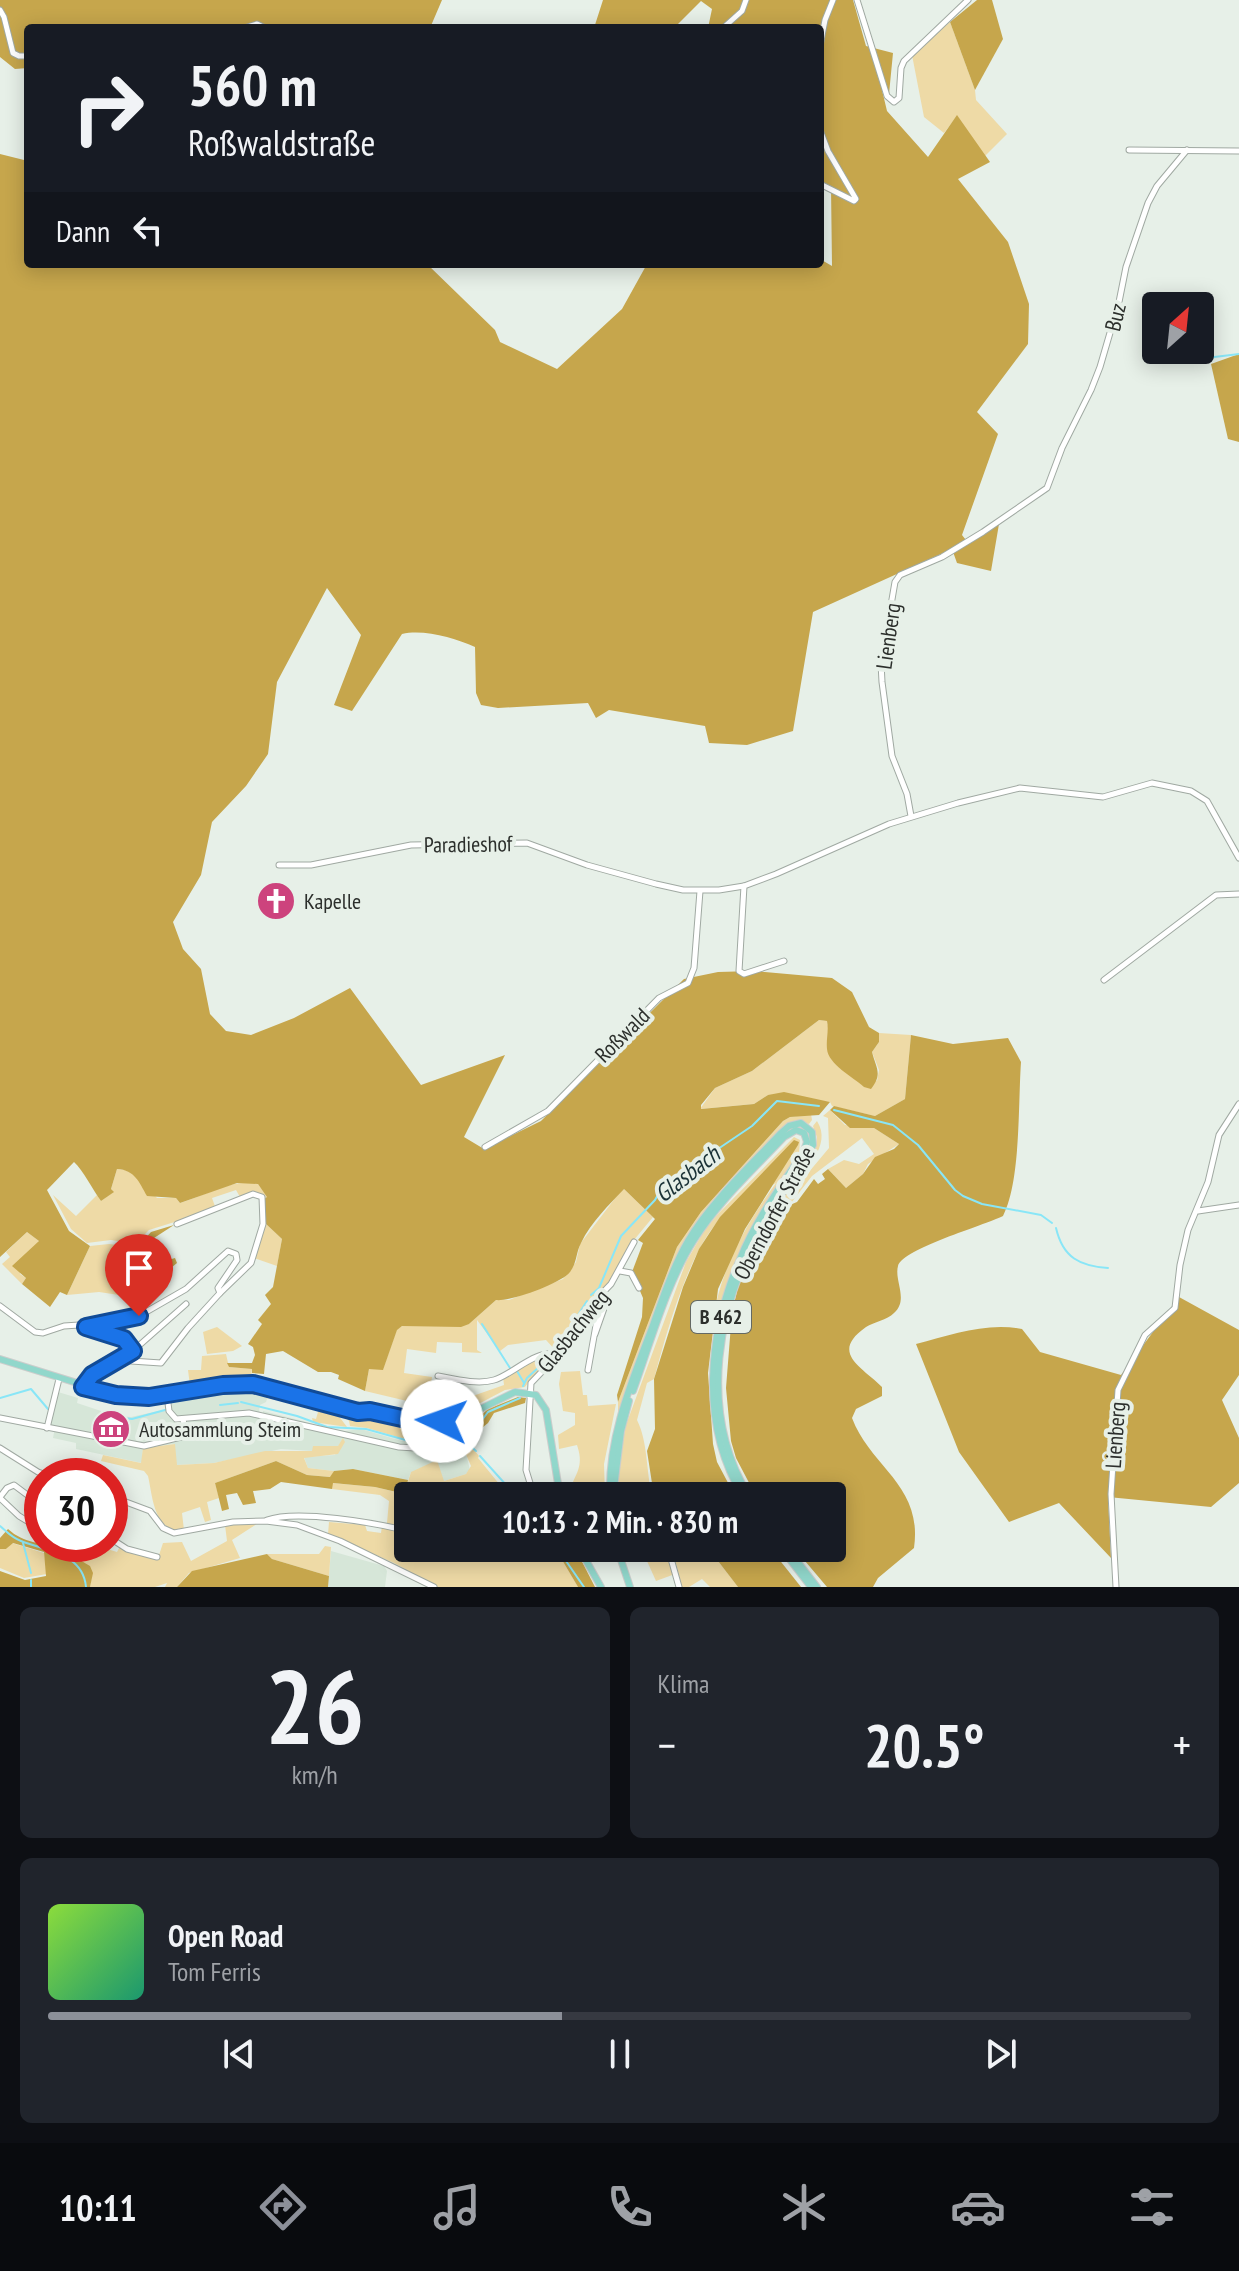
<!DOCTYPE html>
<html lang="de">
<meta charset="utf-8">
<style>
:root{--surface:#171b24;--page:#20242c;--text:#f1f3f6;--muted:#9ea1a6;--line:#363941;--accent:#8c9099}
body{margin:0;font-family:"PT Sans Narrow",sans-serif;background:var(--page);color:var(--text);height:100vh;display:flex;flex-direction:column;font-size:30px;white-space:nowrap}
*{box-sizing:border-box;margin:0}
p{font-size:26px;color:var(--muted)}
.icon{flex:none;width:44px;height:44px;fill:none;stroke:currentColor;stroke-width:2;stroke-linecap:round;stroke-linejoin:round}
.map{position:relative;height:1587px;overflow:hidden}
.details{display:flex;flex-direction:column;gap:20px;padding:20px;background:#0d0f14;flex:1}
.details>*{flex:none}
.guide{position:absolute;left:24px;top:24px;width:800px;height:244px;border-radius:8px;box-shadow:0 4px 20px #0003;background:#171b24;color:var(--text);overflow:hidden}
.needle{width:52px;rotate:27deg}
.tools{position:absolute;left:1142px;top:292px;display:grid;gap:16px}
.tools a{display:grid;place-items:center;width:72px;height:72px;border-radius:8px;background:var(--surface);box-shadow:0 4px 20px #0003;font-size:40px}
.speed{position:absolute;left:24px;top:1458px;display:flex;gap:16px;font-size:40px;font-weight:700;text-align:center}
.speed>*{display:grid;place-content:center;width:104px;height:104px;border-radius:50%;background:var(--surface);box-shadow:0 4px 20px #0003;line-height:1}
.speed .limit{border:12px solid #d22;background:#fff;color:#111}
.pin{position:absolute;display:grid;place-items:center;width:68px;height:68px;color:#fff;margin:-82px -34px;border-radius:50% 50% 50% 0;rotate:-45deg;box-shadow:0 0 8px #0007}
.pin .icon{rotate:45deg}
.me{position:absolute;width:88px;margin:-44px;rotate:273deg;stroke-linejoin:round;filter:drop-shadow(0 0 6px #0008)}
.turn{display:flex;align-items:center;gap:28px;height:168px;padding:0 32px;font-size:36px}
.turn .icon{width:104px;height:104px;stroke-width:2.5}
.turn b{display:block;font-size:56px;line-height:68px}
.then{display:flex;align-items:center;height:76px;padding:0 32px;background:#0003;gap:16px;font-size:30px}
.big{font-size:60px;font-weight:600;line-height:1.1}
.details .card{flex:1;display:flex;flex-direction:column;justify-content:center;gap:12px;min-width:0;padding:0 28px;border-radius:12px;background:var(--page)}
.details .dial{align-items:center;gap:0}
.dial b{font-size:104px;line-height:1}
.song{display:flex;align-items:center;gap:24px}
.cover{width:96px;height:96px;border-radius:12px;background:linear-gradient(135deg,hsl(90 70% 55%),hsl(160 70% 35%))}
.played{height:8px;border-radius:4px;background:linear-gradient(90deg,var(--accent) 45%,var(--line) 45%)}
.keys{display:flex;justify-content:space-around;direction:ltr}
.heat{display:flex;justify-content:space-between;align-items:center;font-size:44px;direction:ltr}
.details .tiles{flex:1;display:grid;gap:20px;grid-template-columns:1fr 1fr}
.card:last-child{grid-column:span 2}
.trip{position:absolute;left:394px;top:1482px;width:452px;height:80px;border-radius:8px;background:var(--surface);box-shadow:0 4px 20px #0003;font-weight:600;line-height:80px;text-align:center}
.dock{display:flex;height:128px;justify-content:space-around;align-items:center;background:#090b0e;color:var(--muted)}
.dock .icon{width:56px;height:56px}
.dock .active{color:var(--accent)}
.dock b{font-size:36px;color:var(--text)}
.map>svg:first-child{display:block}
</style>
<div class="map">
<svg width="1239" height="1587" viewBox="0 0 1239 1587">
<rect width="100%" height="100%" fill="#e7f0e8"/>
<g fill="#d6e6d8">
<path d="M232,1386L260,1388L267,1399L266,1402L260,1405L259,1411L263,1414V1411L299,1420L313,1424V1426L345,1431L361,1429L402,1441H433L436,1445L461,1443L464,1445L470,1470L466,1474L444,1481L411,1472L408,1480L353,1469L334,1471L308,1468L304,1457L335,1455L342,1443L338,1446H317L312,1451L281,1449L214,1463L176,1465L174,1444L143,1448L142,1463L76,1449V1443L53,1438L55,1427L50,1425L58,1392L78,1398L77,1403L101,1411V1414L131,1417L172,1408V1401L178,1396L202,1390Z"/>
<path d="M331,1551L384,1566L387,1571L385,1587H328Z"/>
</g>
<g fill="#eedaa6">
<path d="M950,22L975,90L976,100L1007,134L985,156L957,116L944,133L924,117L912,55Z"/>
<path d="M819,1020L827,1021L829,1031L877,1081L879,1070L872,1052L879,1042V1033L911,1035L905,1099L875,1116L832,1106L830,1102L768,1095L754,1104L700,1109L715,1088L752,1071Z"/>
<path d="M830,1110L845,1125L874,1128L899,1144L868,1164L863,1174L846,1188L828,1169L844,1160L859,1164L874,1154L862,1138L812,1176L791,1203L778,1204L816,1147L817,1137L813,1126L817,1121C833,1146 803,1170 793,1191L829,1148L828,1118L823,1116Z"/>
<path d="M811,1114L812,1120L809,1124L797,1120L788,1123L751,1161L666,1283L618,1413V1402L677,1247L701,1212L783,1121L790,1117Z"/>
<path d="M794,1137L800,1140L799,1155L740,1250L717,1319L713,1318C722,1267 745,1225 776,1183C758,1194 732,1204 719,1220C688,1254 666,1334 654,1379L647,1383L637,1420C648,1442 646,1470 652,1496H618L620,1454L626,1425L686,1262L704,1231L718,1214Z"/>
<path d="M117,1169C135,1169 145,1185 157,1198H176L180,1203C205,1196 232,1178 258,1184L268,1197L264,1199L257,1192L240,1197L236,1190L212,1198L216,1209L149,1230L135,1244L111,1240L87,1243L71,1229L53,1195L76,1216L97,1195L101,1201L113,1192L111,1189Z"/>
<path d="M623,1188L653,1217L629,1246L610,1281L592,1298L557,1352L546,1340L508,1345L500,1351L477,1320V1350L482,1353L462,1352V1343L437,1342L436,1353L407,1349L404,1373L432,1377L428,1406L365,1391L369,1369H383L397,1329L402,1326L469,1324L496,1300H509L563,1279L576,1262L580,1244Z"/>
<path d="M265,1223L282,1239L277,1266L254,1258Z"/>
<path d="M27,1232L39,1241L20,1274L26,1278L22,1284L2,1264L10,1257L6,1252Z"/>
<path d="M142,1242L155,1281L146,1288L119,1295L99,1292L67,1295L90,1246L109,1244L135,1247Z"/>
<path d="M217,1327L242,1346L233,1351L207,1354L203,1332Z"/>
<path d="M226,1354L229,1367L252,1369L251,1380L190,1386L188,1370H201L202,1356Z"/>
<path d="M550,1354L553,1355C546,1368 533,1375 525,1387L505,1390L469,1409L467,1398L504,1385L503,1377L519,1366Z"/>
<path d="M580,1371L583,1395H587L588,1406L616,1404L604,1464L605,1496H570C571,1475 586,1471 577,1445L559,1449L558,1435L575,1425V1413L563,1411L559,1384L561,1372Z"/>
<path d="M260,1388L332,1407L347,1427L313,1422L312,1418L316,1419L318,1412L314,1408L269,1396L267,1399Z"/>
<path d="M335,1408C399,1427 419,1440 483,1412L475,1421L451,1431L452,1437L401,1438L367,1428L350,1426L349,1421Z"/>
<path d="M343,1438L345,1442L338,1454L304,1458L308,1468L334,1471L331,1477L307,1475L276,1461L215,1483L219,1498L207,1502L211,1520L205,1522L200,1507L182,1513L184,1530L178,1532C153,1525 153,1498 148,1476L144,1471L101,1461L103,1455L141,1463L143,1448L175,1444L177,1465L214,1463L265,1451H312L313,1446H338Z"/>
<path d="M453,1439C464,1440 472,1447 479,1456L478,1458L509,1496H444L428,1492L427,1496H408V1529L387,1523L389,1501L380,1495L332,1489V1483L375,1487L404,1494L411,1472L437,1460L444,1481L466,1474L471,1466L464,1450V1445L455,1442L436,1445L433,1441Z"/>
<path d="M260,1522L232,1540L240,1558L189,1573L177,1587H165L167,1583L155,1587H90C92,1575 94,1568 83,1562L91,1544L117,1552L120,1546L158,1558L163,1543L182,1542L191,1561L227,1541L225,1525Z"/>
<path d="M329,1522L365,1525L367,1531L381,1533L382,1526L408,1533V1548H555L578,1587H438L394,1563L328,1534Z"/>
<path d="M12,1543L44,1553L47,1574L24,1578L0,1568V1549H6Z"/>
<path d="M325,1546L331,1547L329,1576L272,1559L267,1554H319Z"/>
<path d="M648,1548H667L675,1574L656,1581L642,1550Z"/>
<path d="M672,1548H708L738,1587H710L702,1579L689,1587H682Z"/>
</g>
<g fill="#c6a64c">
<path d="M0,0H442L430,28H28V68L15,69L0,57Z"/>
<path d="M603,0H853L866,46L893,53L889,94L882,90L887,111L928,157L957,115L990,162L958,179L1008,242L1029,304L1028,344L977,412L998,434L962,535L969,544L999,524L991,571L957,563L952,549L813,612L793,731L747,745L709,743L705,726L609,710L596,718L588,703L498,708L481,705L476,693L475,647C455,638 424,629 402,634L352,711L334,705L361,635L327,588L277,682L268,754L246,786L212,822L201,875L173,922L183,949L201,969L210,1014L226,1031L251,1035L294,1018L350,988L421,1085L505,1055L464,1137L484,1149L541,1121L684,979L718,972L754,971L832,978L852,992L869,1027L879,1033V1042L872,1052C876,1068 883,1074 871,1089L864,1087C853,1077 828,1064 827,1049C826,1039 829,1031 827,1021L819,1020L752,1071L715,1088L701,1105V1109L754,1104L768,1095L784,1092L830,1102L819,1115L790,1117L783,1121L701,1212L677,1247L618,1402L617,1395L642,1317L643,1298L632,1272L643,1243L638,1240L655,1219L624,1189C609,1205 591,1222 581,1243C576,1252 577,1263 570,1272C562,1283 510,1302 496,1300L469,1324L461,1327L402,1326L397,1330L383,1370L369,1369L365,1391L338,1379L339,1375L331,1372H318L283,1351L266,1354L264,1374L252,1373V1369L229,1367L227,1363H252L255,1355L253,1347L248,1344L262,1324L258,1320L271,1304L265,1295L273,1287L282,1239L265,1223L264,1199L267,1197L258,1184L237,1183L180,1203L176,1198L147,1196C139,1182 135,1170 117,1169L111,1189L114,1192L101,1201C93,1190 83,1170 74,1162L47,1190L69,1231L90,1246L67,1295L60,1292L50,1307L22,1284L26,1278L12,1266L39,1241L27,1232L0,1257V154L28,161V264H427L495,330L500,342L557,369L622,309L647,264H820V259L832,266L831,186L820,181V28H708L712,9L701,1L674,28H594Z"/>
<path d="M977,0H992L1003,39L975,90L950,22Z"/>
<path d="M1239,354V442L1228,439L1211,364Z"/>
<path d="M911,1035L953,1044L1008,1038L1021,1062C1018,1105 1021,1181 1003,1216C983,1226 904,1248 898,1266C894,1281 909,1300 894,1313C887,1320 874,1322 866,1327C829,1353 862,1367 882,1387V1396L856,1409L852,1418C871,1468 923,1485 914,1548L878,1578L873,1587H827L794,1548H832V1496H756L736,1458L731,1441L726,1388L732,1312L739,1283L763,1234L778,1210L797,1202L814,1179L818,1184L825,1179L822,1174L828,1169L846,1188L863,1174L875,1157L894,1149L899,1144L874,1128H850L830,1110L834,1106L875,1116L905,1099Z"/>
<path d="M794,1140L799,1142L798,1145L745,1229L718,1289L708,1373L713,1444L717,1462L735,1496H654L647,1451L655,1429L654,1379L683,1287L699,1249L720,1217Z"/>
<path d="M174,1225L154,1238L156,1244L164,1248L160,1259L165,1261L175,1258L177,1263L155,1281L142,1242L151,1232Z"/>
<path d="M1179,1297L1239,1330V1375L1222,1400L1239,1438V1483L1211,1507L1108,1497L1111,1558L1059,1503L1009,1522L959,1452L916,1344C951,1335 986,1322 1022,1329L1040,1352L1121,1375Z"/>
<path d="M518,1397L526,1398L525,1403L494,1413L488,1423L466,1441L452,1437L451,1432L475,1421L488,1409Z"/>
<path d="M276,1461L307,1475L330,1477L334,1471L353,1469L408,1480L405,1494L375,1487L333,1483L332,1489L281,1482L270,1489L253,1491L256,1503L243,1505L237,1493L226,1495L229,1509L222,1511L215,1483Z"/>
<path d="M8,1529C24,1544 43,1542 62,1550C73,1554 81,1561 90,1566L93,1573L90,1587H0V1571L25,1580L46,1576L44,1552L13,1543L6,1549H0V1538Z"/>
<path d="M555,1548H575L595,1587H578Z"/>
<path d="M708,1548H770L801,1587H738Z"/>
<path d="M267,1554L272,1559L329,1576L328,1587H177L192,1571Z"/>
</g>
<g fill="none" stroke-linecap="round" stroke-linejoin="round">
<g stroke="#89e6f7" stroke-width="2">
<path d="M1198,359L1239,354"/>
<path d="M834,1110L893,1125L918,1145L955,1190L963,1196L982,1204L1041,1215L1052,1223"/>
<path d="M1056,1228C1063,1258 1080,1266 1108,1268"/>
<path d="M591,1295L599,1288L621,1236L655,1200L663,1186L752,1126L777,1101L819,1106"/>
<path d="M482,1324L510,1368"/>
<path d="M555,1351L587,1301"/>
<path d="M517,1371L524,1383"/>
<path d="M523,1386L527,1378L551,1356"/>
<path d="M0,1398L31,1389L48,1409"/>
<path d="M241,1402L297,1416L327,1427L366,1429L409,1441L458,1439L476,1428L488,1412L520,1398"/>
<path d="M220,1405L238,1403"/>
<path d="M101,1415L132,1419L165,1410"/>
<path d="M458,1439L466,1442L476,1451"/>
<path d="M480,1456L516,1496"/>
<path d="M0,1526C7,1532 12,1538 21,1541C46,1551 83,1553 86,1587"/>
<path d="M23,1543L31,1573"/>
<path d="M557,1548L584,1587"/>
<path d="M31,1587V1580"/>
</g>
<g stroke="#a0a9a2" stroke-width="7">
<g id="minor">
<path d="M857,0L887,96L894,102L899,98L901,68L904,61L968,0"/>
<path d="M0,10L4,17L13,53L19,56H28"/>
<path d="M244,28L257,24L265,28"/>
<path d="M723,28L742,11L746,0"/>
<path d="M820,46L825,20L833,0"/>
<path d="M820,130L828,151L856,199L854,201L820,184"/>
<path d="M1129,150L1239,151"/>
<path d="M911,816L907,794L892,756L882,682L881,663L895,582L900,575L942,557L983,532L1047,488L1062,448L1091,390L1100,367L1119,302L1126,267L1148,203L1157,186L1187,150"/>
<path d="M279,865H311L411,845L527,843L587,865L656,884L683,890H719L744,886L776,874L889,824L958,803L1020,788L1103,797L1152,783L1191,791L1207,801L1239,858"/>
<path d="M744,886L739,971L744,974L784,961"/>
<path d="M1104,980L1216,895L1239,894"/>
<path d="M485,1147L548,1111L659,998L688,983L694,968L700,891"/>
<path d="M1198,1211L1239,1205"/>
<path d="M177,1224L253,1194L262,1197L263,1224L251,1263L220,1293"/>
<path d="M620,1271L631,1273L639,1288"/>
<path d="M0,1306L35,1332L43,1333L64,1326L79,1325L124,1339L133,1351"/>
<path d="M86,1327L139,1316L186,1289L228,1251L236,1254L237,1260L218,1288L220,1293L188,1328L161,1363L131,1361L126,1357"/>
<path d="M595,1334L608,1297"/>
<path d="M588,1370L598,1314L593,1302"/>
<path d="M438,1376C454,1379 478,1385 494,1380C512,1375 537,1348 557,1355"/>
<path d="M83,1387L92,1375L126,1357L186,1304"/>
<path d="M167,1395L169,1411L176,1419L249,1413L399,1447L431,1449"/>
<path d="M363,1412L411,1420L448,1421"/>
<path d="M0,1418L144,1446L181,1437L185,1431L183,1419"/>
<path d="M47,1428L59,1379"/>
<path d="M0,1448L38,1472L49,1476"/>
<path d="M110,1496L150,1511L163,1528L174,1533L233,1522L266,1521L297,1525L340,1541L434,1587"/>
<path d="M534,1496L526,1470L531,1383L553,1360L585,1311L611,1284L634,1242"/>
<path d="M0,1497L7,1488L14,1485L42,1506"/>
<path d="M0,1498L19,1516L42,1530"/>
<path d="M110,1515L122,1500"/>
<path d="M267,1520C297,1509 376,1523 408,1531"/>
<path d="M110,1538L127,1549L157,1557"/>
<path d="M668,1548L679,1587"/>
<path d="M1116,1587L1111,1494L1118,1390L1145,1335L1175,1308L1180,1265L1188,1230L1208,1182L1219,1135L1239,1104"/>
</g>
</g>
<g stroke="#cccdcc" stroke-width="8">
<g id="major">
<path d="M0,1359L116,1395L149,1397L223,1385L253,1384L409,1426L437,1425L460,1419L515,1392L536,1395L546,1410L560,1496"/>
<path d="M633,1391C650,1344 667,1282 694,1240C718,1202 753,1170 784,1137L796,1130L804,1133L807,1142L803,1153C780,1187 755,1221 740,1259C708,1333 699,1425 743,1496"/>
<path d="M614,1488L621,1431L629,1401"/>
<path d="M610,1496C608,1436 632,1381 653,1325C663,1297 673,1267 688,1241C710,1203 750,1166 780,1134L789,1126L801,1123L812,1132L813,1145C799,1172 779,1195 764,1222C717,1305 697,1411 749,1496"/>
<path d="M579,1548L601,1587"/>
<path d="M617,1548L630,1587"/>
<path d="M781,1548L811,1587"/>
<path d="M787,1548L817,1587"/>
</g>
</g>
<use href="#minor" stroke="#fff" stroke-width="5"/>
<use href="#major" stroke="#91d7cb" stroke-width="6"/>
</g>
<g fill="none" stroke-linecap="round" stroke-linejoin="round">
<g stroke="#114b97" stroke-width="20">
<path id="route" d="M139,1316L86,1327L124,1339L133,1351L92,1375L83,1387L116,1395L149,1397L223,1385L253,1384L358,1412L370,1411L411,1420L442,1421"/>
</g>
<use href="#route" stroke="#1a73e8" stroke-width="14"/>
</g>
<defs>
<g id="church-disc" transform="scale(2)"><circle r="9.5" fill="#cd437d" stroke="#e7f0e8"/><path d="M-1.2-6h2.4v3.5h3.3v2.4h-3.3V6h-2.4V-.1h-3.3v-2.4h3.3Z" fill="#fff"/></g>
<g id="museum-disc" transform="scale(2)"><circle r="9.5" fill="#cd437d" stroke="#e7f0e8"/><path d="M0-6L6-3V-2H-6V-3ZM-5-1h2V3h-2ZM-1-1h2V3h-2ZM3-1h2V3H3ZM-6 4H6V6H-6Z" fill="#fff"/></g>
</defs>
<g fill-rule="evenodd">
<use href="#church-disc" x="276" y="901"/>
<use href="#museum-disc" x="111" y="1429"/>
</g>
<g text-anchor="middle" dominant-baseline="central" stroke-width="8" stroke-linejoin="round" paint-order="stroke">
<rect fill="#e7f0e8" stroke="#646964" stroke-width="2" x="691" y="1301" width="60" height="32" rx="6"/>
<g font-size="20" font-weight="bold" fill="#2c2f2c">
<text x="721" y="1317">B 462</text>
</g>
<g font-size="22" fill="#2c2f2c" stroke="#e7f0e8">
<text transform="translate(1115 317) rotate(-76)">Buz</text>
<text transform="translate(888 636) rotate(-82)">Lienberg</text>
<text transform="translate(468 844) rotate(-1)">Paradieshof</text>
<text transform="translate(622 1035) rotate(-45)">Roßwald</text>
<text transform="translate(774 1213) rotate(-62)">Oberndorfer Straße</text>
<text transform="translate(573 1331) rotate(-51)">Glasbachweg</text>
<text transform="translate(1115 1435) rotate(-86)">Lienberg</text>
</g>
<g font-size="22" fill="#2c2f2c" stroke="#e7f0e8" text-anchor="start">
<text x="304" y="901">Kapelle</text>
<text x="139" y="1429">Autosammlung Steim</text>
</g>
<g font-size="24" font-style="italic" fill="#1b3236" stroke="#e7f0e8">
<text transform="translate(687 1174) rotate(-38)">Glasbach</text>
</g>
</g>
</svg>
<div class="tools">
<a><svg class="needle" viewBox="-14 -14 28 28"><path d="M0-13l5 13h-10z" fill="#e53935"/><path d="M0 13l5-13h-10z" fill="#9ea1a6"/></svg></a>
</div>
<div class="speed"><div class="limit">30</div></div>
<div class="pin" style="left:139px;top:1316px;background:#d93025"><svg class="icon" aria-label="arrive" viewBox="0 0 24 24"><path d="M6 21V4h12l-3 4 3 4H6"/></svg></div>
<svg class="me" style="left:442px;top:1421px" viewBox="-20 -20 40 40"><circle r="19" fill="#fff"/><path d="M0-13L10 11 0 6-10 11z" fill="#1a73e8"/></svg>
<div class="trip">10:13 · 2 Min. · 830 m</div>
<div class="guide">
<div class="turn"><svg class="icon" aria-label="right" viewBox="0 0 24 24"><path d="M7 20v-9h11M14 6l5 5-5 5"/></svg><div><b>560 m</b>Roßwaldstraße</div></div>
<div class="then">Dann<svg class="icon" aria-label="left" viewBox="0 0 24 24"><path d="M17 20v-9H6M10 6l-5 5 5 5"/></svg></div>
</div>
</div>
<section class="details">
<div class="tiles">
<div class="card dial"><b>26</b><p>km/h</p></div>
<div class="card"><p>Klima</p>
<div class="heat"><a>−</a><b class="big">20.5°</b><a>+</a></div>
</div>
<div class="card">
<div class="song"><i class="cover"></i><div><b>Open Road</b><p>Tom Ferris</p></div></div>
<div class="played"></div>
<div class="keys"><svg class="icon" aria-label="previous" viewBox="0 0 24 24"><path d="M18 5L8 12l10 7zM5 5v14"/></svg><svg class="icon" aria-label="pause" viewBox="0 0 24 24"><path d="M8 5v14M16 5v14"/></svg><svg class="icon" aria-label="next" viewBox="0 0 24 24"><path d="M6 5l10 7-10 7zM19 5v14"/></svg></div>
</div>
</div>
</section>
<nav class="dock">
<b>10:11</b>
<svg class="icon active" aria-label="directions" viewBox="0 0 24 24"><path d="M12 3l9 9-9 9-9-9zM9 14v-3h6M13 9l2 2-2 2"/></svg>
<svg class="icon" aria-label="music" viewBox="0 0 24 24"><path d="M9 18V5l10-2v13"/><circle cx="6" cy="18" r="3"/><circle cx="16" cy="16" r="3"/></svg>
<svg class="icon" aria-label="phone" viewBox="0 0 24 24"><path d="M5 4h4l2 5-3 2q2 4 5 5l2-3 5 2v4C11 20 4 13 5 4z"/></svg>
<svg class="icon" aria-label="climate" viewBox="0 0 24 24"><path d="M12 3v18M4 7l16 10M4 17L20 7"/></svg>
<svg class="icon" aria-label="car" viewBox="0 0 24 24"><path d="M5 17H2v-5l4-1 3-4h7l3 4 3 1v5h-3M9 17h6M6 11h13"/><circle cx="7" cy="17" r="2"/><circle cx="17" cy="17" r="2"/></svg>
<svg class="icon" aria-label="filters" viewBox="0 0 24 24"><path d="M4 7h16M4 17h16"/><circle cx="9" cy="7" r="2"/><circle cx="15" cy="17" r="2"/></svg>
</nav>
